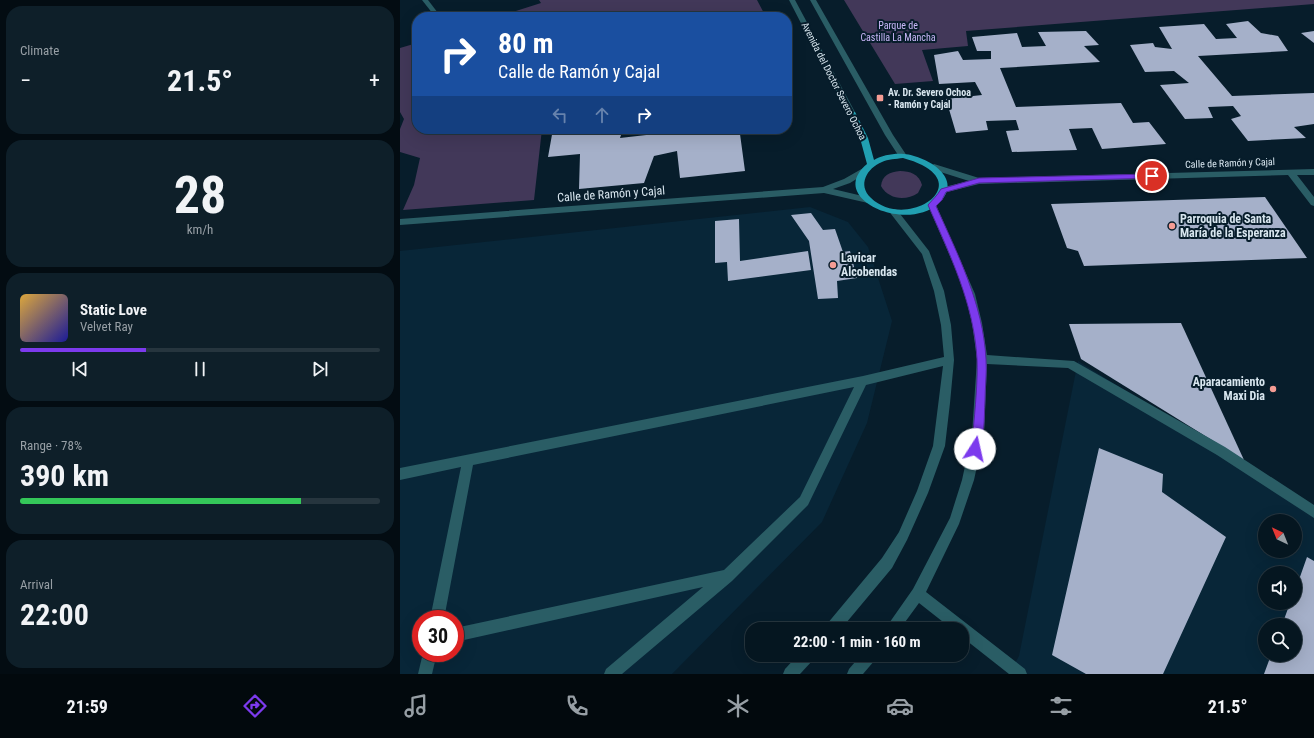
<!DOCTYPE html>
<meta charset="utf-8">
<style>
:root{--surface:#051620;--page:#0e1f29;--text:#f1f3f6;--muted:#979fa5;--line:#26353e;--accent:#7c3aed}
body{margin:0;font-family:"Roboto Condensed",sans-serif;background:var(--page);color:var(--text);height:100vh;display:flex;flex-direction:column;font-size:15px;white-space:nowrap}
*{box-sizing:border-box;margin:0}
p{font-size:13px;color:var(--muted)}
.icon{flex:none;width:22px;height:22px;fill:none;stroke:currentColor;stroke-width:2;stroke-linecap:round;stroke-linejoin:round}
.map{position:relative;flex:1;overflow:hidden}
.sheet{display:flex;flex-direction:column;gap:6px;padding:6px;background:#030c12;width:400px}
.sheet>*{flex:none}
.hud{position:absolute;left:12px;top:12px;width:380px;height:122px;border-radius:16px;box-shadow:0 4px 16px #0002,0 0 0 1px var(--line);background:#1a4fa0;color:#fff;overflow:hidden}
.needle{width:26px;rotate:317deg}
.tools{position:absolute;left:858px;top:514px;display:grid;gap:8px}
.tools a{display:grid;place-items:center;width:44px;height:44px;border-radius:50%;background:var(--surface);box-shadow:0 4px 16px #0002,0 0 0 1px var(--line);font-size:20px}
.speed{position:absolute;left:12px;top:610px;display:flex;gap:8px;font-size:20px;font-weight:700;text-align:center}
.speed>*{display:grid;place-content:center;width:52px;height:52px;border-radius:50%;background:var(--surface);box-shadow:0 4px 16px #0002,0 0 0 1px var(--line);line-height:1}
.speed .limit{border:6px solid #d22;background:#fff;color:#111}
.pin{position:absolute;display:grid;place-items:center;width:34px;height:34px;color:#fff;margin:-17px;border:2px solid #fff;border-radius:50%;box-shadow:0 1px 4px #0007}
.me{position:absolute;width:44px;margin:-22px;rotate:10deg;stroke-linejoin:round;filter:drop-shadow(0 0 3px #0008)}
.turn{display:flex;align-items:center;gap:14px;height:84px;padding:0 20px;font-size:18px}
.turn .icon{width:52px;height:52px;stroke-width:2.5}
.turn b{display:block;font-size:28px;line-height:34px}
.lanes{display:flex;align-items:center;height:38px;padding:0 20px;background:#0003;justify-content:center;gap:20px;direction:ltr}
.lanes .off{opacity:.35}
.big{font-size:30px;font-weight:700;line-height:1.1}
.sheet .widget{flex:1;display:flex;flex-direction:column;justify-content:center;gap:6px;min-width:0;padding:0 14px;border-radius:16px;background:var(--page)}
.sheet .dial{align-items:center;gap:0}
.dial b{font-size:52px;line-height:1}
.song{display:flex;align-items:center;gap:12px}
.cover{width:48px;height:48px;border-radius:6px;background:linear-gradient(135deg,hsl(40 70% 55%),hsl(240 70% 35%))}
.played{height:4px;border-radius:2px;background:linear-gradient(90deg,var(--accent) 35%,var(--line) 35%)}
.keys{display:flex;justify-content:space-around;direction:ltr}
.heat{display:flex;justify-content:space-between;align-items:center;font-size:22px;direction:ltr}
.charge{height:6px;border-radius:3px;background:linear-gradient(90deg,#34c759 78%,var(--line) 0)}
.trip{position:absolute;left:345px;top:622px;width:224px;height:40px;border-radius:16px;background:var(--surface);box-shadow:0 4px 16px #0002,0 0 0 1px var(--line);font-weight:700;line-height:40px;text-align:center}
.menu{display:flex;height:64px;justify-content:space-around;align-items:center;background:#02090d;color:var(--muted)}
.menu .icon{width:28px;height:28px}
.menu .current{color:var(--accent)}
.menu b{font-size:18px;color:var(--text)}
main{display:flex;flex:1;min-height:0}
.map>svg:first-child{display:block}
</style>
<main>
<section class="sheet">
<div class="widget"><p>Climate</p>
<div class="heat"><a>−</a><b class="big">21.5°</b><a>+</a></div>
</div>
<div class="widget dial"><b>28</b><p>km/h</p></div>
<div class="widget">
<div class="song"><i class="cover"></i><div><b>Static Love</b><p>Velvet Ray</p></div></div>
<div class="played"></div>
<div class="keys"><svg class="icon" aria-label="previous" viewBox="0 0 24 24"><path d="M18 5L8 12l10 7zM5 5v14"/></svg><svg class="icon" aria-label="pause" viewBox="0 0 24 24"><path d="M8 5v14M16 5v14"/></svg><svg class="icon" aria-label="next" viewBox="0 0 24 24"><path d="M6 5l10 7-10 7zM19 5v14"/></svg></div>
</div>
<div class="widget"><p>Range · 78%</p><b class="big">390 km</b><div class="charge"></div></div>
<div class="widget"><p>Arrival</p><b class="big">22:00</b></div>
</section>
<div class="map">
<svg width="914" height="674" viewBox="0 0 914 674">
<rect width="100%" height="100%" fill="#071d2b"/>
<g fill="#082638" fill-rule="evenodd">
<path d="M410,207L448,222L468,247L492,321L467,423L422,522L272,674H0V251ZM21,619H55V653H21Z"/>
<path d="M678,361L914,509V674H609L619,656ZM865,521H895V551H865ZM865,573H895V603H865ZM865,625H895V655H865Z"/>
</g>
<g fill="#423859">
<path d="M139,0H357L365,15L342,17H97L141,3Z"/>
<path d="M444,0H914V4L566,31L568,46L522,50L533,81L495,84Z"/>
<path d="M17,43V129H142L134,200L3,210L14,185L20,158L0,152V129L4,119L0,112V48Z"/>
<path d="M500,171C510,171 519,174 522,185L518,193C506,201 489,200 481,186C482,175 490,172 500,171Z"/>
</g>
<g fill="#a5b0c9">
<path d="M848,21L861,33L878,36L888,51L798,56L832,96L914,93V124L894,127L906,138L848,141L831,119L841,116L833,106L808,107L813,118L785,119L760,85L789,83L774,71L745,72L730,45L753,43L755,47L772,49L759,27L804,24L816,39L837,38L826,24Z"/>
<path d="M686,31L699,45L684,46L700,62L600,68L616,107L721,103L733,123L749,122L766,144L702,149L692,128L669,129L677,150L612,152L606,131L619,130L616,120L586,121L588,130L556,133L546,99L582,95L575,82L539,84L534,55L558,51L563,60L591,59V51H577L572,37L617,33L622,47L646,46L638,32Z"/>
<path d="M914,31V43L901,33Z"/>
<path d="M153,129H223L220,138L299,129H371L372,131L340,134L345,171L280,178L277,151L254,156L244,183L179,189L180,154L148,157Z"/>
<path d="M865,197L907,258L684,266L678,251L667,248L651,204Z"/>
<path d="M411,213L423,230L435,229L443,252L450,251L457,278L437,281L438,298L418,299L409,241L391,215Z"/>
<path d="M339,219L340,261L408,251L411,270L328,281L327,262L315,263V221Z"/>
<path d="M781,323L844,460L681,359L669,324Z"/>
<path d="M699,448L763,474L762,492L826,537L763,674H686L652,655Z"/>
<path d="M907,557L914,561V674H864L871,655H895V625H882L890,603H895V591Z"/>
</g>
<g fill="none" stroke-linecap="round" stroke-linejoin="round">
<g fill="#2a5d65" fill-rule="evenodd">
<path d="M22,0H28L38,13L37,14H33Z"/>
<path d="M389,0H395L456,114L455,116H449L448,114Z"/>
<path d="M410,0H416L493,135L507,156L506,158H500L485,135Z"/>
<path d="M534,164L579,178L914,169V175H897L914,197V206L911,205L888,175L579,184L543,193L539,190L540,188L569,181L531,169L530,167Z"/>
<path d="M465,167L468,168V172L450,183L433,189L471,198L472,200L471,202L468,203L424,193L0,225V219L423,187L444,179Z"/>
<path d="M532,202L536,205L575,294L582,323L587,355L674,361L825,447L914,505V518L817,455L668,368L587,364L584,434L574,480L559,524L526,592L625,669L627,674H609L562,637V629H552L519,603L500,629H485L513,589L550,518L562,480L572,434L577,359L572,323L565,294L556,270L528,205Z"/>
<path d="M494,209L497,210L529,251L544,291L551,325L554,360L550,403L545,446L528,493L507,540L492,568L441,629H425L427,624L482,558L499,532L517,491L533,446L543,366L466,385L408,505L332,581L222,674H204L206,669L303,587L55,642V628L324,570L400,497L454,387L73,465L44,619H30L61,467L0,480V468L463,376L544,357L541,325L534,291L522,254L491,214L490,212L491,210Z"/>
<path d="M23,653H37L32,674H18Z"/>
<path d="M398,655H415L413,660L400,674H383L385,669Z"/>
<path d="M461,655H477L475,660L463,674H447L449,669Z"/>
</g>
<path fill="#219fb1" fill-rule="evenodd" d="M449,112H455L468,138L474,160C482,155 495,153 504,154C527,156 566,179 538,204C505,233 426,198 467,164L460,138L448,114ZM503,158C584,180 508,233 471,198C457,185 467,168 482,162C488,159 496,159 503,158Z"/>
</g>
<path fill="#7c3aed" stroke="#51269a" d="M752,174L756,176L755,178L579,183L546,192L542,200L536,206C558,255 583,304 586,359C587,373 585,387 585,401C584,418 585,437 578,453L575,454L571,453C568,446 573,439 573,432C575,410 578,380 577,359C574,304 550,255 528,205C533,199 537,196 541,189L579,178Z"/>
<g fill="#f59c94" stroke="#071d2b" stroke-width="1.5">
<rect x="476" y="94" width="8" height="8" rx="2"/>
<circle cx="772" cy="226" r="4"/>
<circle cx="433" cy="265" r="4"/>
<circle cx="873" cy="389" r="4"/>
</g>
<g text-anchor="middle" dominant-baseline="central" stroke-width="4" stroke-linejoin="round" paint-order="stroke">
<g font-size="10" fill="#cab7f8" stroke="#071d2b">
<text x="498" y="25">Parque de<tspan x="498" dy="12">Castilla La Mancha</tspan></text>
</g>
<g font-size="10" fill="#d8e6ef" stroke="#071d2b">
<text transform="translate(434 81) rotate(63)">Avenida del Doctor Severo Ochoa</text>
<text transform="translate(830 163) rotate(-2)">Calle de Ramón y Cajal</text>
</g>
<g font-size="10" font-weight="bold" fill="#d8e6ef" stroke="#071d2b" text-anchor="start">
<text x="488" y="92">Av. Dr. Severo Ochoa<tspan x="488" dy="12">- Ramón y Cajal</tspan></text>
</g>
<g font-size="12" fill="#d8e6ef" stroke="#071d2b">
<text transform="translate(211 194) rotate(-4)">Calle de Ramón y Cajal</text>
</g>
<g font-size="12" font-weight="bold" fill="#d8e6ef" stroke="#071d2b" text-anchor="start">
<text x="780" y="219">Parroquia de Santa<tspan x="780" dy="14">María de la Esperanza</tspan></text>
<text x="441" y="258">Lavicar<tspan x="441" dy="14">Alcobendas</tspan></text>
<text x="865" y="382" text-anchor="end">Aparacamiento<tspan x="865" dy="14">Maxi Dia</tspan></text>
</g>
</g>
</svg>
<div class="tools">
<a><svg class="needle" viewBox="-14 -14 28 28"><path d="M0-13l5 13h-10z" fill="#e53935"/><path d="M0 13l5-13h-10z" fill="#979fa5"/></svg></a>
<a><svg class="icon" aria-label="sound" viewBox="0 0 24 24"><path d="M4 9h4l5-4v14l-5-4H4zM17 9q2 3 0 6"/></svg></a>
<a><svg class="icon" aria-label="search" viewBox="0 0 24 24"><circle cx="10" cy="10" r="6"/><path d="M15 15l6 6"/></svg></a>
</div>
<div class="speed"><div class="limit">30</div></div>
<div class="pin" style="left:752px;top:176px;background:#d93025"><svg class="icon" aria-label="arrive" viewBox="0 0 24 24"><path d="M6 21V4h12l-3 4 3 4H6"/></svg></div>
<svg class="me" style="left:575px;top:449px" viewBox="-20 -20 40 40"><circle r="19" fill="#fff"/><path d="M0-13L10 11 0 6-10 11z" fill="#7c3aed"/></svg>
<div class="trip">22:00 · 1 min · 160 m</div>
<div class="hud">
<div class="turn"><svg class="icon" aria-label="right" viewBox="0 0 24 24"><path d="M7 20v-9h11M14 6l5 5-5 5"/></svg><div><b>80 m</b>Calle de Ramón y Cajal</div></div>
<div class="lanes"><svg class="icon off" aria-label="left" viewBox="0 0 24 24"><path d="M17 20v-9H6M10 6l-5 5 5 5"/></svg><svg class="icon off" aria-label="ahead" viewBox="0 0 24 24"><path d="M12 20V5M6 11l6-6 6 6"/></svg><svg class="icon" aria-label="right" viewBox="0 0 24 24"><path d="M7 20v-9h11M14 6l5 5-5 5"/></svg></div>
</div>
</div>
</main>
<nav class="menu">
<b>21:59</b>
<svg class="icon current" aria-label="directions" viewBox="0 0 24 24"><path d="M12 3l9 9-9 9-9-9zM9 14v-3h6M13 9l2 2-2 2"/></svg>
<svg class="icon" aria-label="music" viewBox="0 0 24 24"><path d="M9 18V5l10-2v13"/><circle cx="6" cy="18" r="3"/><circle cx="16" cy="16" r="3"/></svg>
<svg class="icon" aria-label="phone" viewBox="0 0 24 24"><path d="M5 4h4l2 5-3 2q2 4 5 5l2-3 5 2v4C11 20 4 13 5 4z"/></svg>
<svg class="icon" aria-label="climate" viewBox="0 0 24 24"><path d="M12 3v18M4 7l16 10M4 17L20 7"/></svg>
<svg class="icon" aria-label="car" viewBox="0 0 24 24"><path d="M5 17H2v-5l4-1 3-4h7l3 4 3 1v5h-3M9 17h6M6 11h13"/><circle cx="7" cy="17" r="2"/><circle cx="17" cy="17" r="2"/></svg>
<svg class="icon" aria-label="filters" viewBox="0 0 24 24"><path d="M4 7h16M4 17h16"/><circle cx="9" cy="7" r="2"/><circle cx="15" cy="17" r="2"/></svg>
<b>21.5°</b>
</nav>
